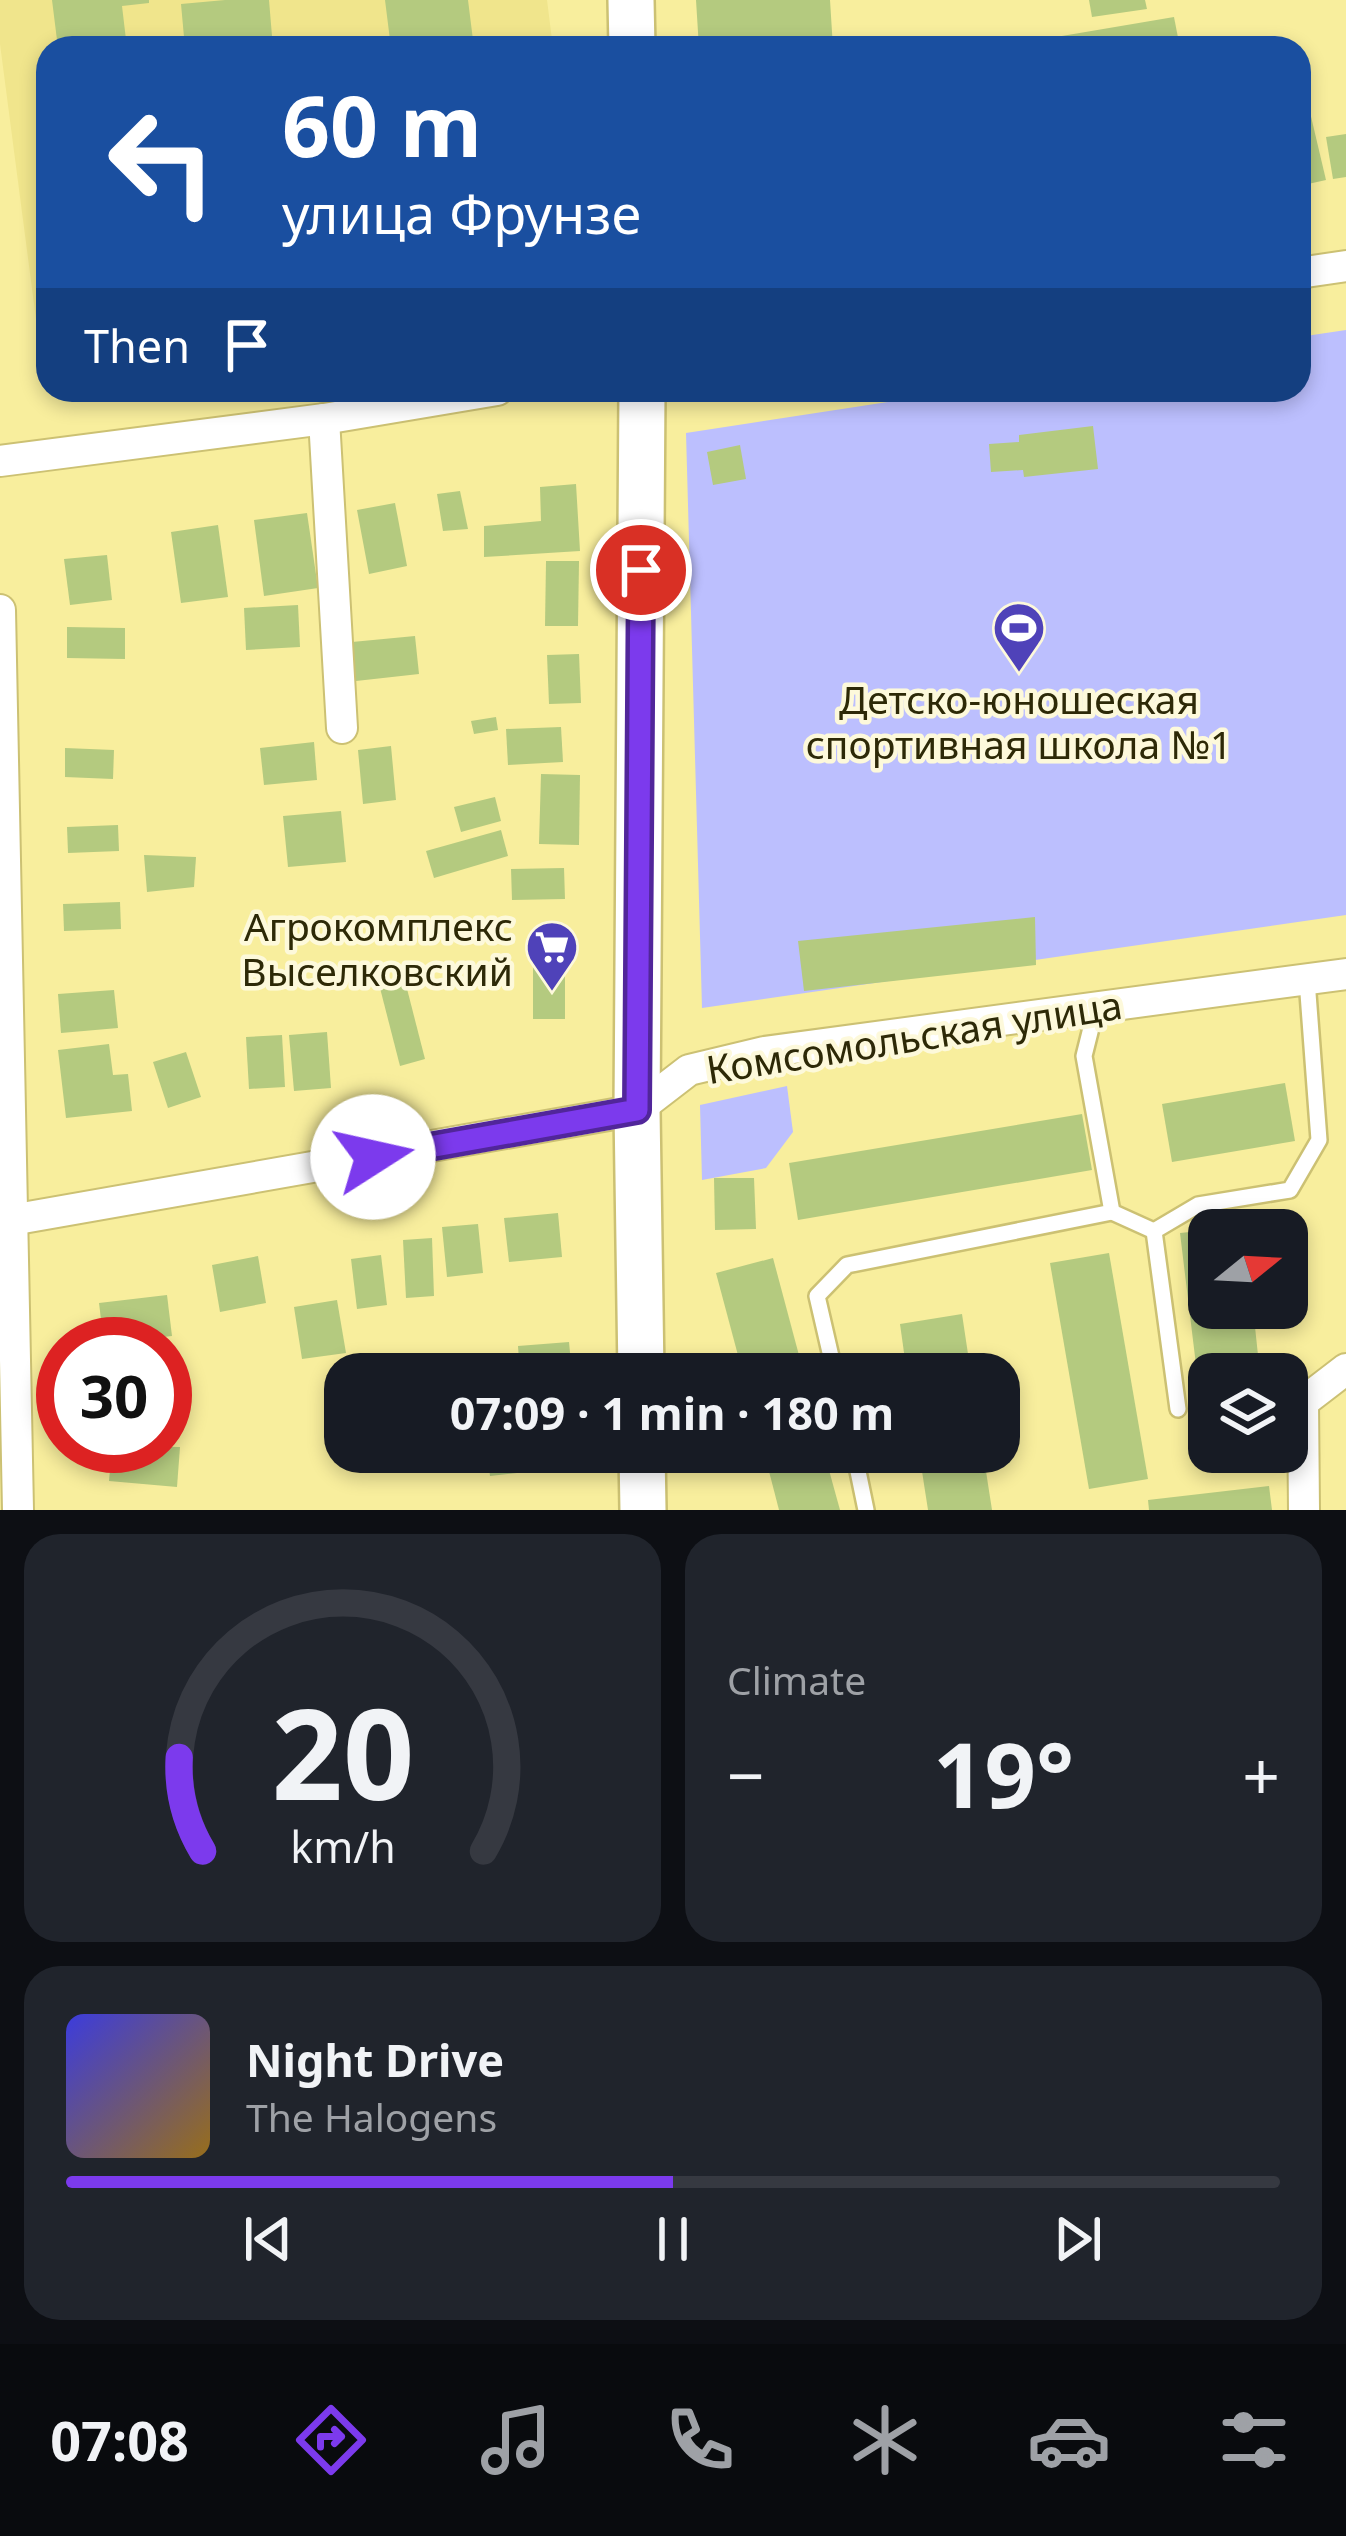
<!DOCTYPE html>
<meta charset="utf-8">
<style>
:root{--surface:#171b24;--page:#20242c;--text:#f1f3f6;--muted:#9ea1a6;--line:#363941;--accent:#7c3aed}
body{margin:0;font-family:"Noto Sans",sans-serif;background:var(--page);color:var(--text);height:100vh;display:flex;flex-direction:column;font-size:45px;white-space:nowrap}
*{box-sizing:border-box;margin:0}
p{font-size:39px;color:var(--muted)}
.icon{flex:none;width:66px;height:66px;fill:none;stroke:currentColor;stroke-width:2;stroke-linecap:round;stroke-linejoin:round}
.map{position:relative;height:1510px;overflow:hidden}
.panel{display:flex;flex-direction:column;gap:24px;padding:24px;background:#0d0f14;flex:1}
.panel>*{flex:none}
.guide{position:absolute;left:36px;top:36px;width:1275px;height:366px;border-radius:36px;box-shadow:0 6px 18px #0003;background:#1a4fa0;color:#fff;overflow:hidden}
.needle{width:78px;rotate:72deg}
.fabs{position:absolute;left:1188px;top:1209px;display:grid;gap:24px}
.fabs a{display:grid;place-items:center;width:120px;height:120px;border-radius:24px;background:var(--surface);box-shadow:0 6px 18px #0003;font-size:60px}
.speed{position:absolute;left:36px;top:1317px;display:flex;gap:24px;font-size:60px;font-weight:700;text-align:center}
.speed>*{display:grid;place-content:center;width:156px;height:156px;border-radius:50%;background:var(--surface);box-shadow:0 6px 18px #0003;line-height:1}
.speed .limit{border:18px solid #d22;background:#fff;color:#111}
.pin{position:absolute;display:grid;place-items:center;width:102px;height:102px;color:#fff;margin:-51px;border:6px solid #fff;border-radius:50%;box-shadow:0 3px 12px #0007}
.me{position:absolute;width:132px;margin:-66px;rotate:80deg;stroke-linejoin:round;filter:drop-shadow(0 0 9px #0008)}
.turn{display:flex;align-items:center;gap:42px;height:252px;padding:0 48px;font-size:54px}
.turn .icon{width:156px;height:156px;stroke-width:2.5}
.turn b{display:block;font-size:84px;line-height:102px}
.then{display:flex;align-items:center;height:114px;padding:0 48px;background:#0003;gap:24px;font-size:45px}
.big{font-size:90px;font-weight:700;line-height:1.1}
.panel .tile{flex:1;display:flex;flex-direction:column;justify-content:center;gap:18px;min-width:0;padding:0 42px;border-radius:36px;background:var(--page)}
.panel .dial{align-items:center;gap:0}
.dial svg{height:312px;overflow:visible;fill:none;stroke:var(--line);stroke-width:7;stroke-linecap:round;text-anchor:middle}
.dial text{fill:var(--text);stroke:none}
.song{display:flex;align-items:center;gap:36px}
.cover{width:144px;height:144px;border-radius:18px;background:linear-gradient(135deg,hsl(240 70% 55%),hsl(40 70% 35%))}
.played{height:12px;border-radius:6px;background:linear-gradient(90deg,var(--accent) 50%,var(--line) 50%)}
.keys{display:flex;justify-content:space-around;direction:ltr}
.heat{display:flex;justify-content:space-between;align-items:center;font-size:66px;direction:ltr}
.panel .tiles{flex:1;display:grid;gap:24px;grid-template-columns:1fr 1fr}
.tile:last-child{grid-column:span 2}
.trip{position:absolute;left:324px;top:1353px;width:696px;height:120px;border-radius:36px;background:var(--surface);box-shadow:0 6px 18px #0003;font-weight:700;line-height:120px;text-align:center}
.dock{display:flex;height:192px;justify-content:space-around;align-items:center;background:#090b0e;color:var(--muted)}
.dock .icon{width:84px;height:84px}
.dock .selected{color:var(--accent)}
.dock b{font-size:54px;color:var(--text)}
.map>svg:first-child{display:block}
</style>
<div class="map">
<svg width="1346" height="1510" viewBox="0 0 1346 1510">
<rect width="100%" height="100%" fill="#f8ee9d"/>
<path fill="#f0e58c" d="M0,0H547L553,48H48L45,388L0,44Z"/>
<g fill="#bcbffe">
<path d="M1346,330V915L702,1008L686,433L966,390H1299V337Z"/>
<path d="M787,1086L793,1132L766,1168L702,1180L700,1105Z"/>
</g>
<g fill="#b4ca7f">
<path d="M52,0H149V3L122,6L127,48H58Z"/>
<path d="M225,0H269L273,48H185L181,4Z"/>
<path d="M385,0H468L474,48H391Z"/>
<path d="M696,0H830L833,48H699Z"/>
<path d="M1089,0H1145L1147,9L1092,17Z"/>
<path d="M1174,17L1180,48H1058L1056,37Z"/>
<path d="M1309,108L1326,180L1299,186V110Z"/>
<path d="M1346,134V177L1333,179L1326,137Z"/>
<path d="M1093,426L1098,469L1024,477L1023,470L991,472L989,444L1019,442V435Z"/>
<path d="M740,445L746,479L713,485L707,452Z"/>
<path d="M576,484L580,551L484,557V526L541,521L540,487Z"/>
<path d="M460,491L468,529L443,531L437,494Z"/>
<path d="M395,503L407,566L369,574L357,510Z"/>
<path d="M307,513L318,588L264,596L254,520Z"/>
<path d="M218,525L228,597L181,603L171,532Z"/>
<path d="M107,555L112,600L70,605L64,559Z"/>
<path d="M546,561H579L578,626H545Z"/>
<path d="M298,605L300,647L246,650L244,608Z"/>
<path d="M67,627L125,628V659L67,658Z"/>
<path d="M415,636L419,674L356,681L352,642Z"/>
<path d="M579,654L581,703L549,704L547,655Z"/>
<path d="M496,717L498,730L474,734L471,721Z"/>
<path d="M561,727L563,762L508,765L506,729Z"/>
<path d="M314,742L317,780L264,785L260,748Z"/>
<path d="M391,746L396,800L363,804L358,750Z"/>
<path d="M65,748L114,750L113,779L65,777Z"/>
<path d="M541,774L580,775L579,845L539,844Z"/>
<path d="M495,797L501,821L461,832L454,807Z"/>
<path d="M341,811L346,862L288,867L283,816Z"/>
<path d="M118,825L119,851L68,853L67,827Z"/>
<path d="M501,830L508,856L434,878L426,851Z"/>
<path d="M144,855L196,857L194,887L147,892Z"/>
<path d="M564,868L565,899L512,900L511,869Z"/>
<path d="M120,902L121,929L64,931L63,904Z"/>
<path d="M1035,917L1036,965L804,991L798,941Z"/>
<rect x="533" y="935" width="32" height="84"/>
<path d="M405,981L425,1059L400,1066L380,988Z"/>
<path d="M114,990L118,1028L61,1033L58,994Z"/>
<path d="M327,1032L331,1088L294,1091L289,1035Z"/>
<path d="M282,1035L285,1087L249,1089L246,1037Z"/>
<path d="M109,1044L113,1075L128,1074L132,1111L66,1118L58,1050Z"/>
<path d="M186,1052L201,1097L168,1108L153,1062Z"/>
<path d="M1285,1083L1295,1141L1172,1162L1162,1104Z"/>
<path d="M1082,1114L1092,1170L798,1220L789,1163Z"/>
<path d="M714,1178H754L756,1229L715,1230Z"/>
<path d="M558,1213L562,1257L509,1262L504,1218Z"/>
<path d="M478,1224L483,1273L447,1277L442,1227Z"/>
<path d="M1209,1230V1308H1253L1260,1374H1209V1405L1201,1406L1180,1233Z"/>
<path d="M432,1238L434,1296L406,1298L403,1240Z"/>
<path d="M1109,1253L1148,1479L1089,1489L1050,1263Z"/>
<path d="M381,1255L387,1305L357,1309L351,1259Z"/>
<path d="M258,1256L266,1303L220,1312L212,1265Z"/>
<path d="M773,1258L804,1374H743L716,1273Z"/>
<path d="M167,1295L172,1336L104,1344L99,1303Z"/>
<path d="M337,1300L346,1353L302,1359L294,1307Z"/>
<path d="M962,1314L971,1374H907L900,1324Z"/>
<path d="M569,1342L572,1374H520L518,1346Z"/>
<path d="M112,1446L180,1447L177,1487L109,1481Z"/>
<path d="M487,1452H570L571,1467L490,1476Z"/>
<path d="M764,1452H824L840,1510H779Z"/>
<path d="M919,1452H983L992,1510H928Z"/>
<path d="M1269,1486L1272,1510H1149L1148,1500Z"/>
</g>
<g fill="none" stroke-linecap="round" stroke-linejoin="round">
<g stroke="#ccc173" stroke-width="20">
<g id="lane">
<path d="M1112,1212L1154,1231"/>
<path d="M835,1374L817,1296L847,1265L1112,1212L1084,1056L1096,1008"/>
<path d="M1178,1409L1154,1231L1198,1205L1290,1190L1319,1140L1307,980"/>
<path d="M854,1452L866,1510"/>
</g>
</g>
<g stroke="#ccc173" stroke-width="34">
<g id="street">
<path d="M1299,273L1346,266"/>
<path d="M324,419L342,728"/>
<path d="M0,461L324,419L497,390"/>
<path d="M0,610L18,1510"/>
<path d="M0,1222L637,1110L689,1070L764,1052L1346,974"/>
<path d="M1304,1510L1303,1402L1346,1369"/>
</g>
</g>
<g stroke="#ccc173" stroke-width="50">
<g id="secondary">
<path d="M631,0L632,48"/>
<path d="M641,1374L637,1110L642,390"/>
<path d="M642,1452L643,1510"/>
</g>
</g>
<use href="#lane" stroke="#fff" stroke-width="15"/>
<use href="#street" stroke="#fff" stroke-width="30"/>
<use href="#secondary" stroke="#fff" stroke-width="45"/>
</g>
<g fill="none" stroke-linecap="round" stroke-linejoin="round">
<g stroke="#51269a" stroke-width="30">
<path id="route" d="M373,1157L637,1110L641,570"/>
</g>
<use href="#route" stroke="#7c3aed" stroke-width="21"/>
</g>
<defs>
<g id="stadium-pin" transform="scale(2.7)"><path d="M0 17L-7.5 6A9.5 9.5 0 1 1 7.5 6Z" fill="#4f42b9" stroke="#fdf9db"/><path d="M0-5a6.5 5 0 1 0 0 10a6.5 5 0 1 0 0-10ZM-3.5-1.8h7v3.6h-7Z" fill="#fff"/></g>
<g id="supermarket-pin" transform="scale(2.7)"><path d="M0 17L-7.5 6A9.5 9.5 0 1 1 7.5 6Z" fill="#4f42b9" stroke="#fdf9db"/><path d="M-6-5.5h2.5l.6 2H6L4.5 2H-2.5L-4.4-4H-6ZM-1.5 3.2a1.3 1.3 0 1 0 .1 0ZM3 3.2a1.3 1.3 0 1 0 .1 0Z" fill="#fff"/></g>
</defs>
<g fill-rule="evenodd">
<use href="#stadium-pin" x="1019" y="628"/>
<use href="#supermarket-pin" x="552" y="947"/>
</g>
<g text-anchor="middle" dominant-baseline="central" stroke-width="9" stroke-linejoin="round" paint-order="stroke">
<g font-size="39" fill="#2d2907" stroke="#fdf9db">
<text x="1019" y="698">Детско-юношеская<tspan x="1019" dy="45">спортивная школа №1</tspan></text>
<text x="513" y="925" text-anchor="end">Агрокомплекс<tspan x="513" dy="45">Выселковский</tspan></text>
</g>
<g font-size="39" fill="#2d2907" stroke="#fdf9db">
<text transform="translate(914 1036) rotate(-9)">Комсомольская улица</text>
</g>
</g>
</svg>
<div class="fabs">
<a><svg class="needle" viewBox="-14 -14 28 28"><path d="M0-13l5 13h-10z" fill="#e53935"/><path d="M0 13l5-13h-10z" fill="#9ea1a6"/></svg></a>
<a><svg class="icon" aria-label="layers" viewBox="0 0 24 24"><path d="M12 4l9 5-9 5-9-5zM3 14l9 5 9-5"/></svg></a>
</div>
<div class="speed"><div class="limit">30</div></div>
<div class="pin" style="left:641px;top:570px;background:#d93025"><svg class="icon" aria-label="arrive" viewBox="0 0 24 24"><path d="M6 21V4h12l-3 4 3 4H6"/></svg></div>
<svg class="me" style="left:373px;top:1157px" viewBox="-20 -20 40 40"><circle r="19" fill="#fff"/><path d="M0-13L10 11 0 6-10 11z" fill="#7c3aed"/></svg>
<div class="trip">07:09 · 1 min · 180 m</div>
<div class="guide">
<div class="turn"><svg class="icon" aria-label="left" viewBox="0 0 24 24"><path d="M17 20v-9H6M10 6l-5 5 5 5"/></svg><div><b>60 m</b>улица Фрунзе</div></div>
<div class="then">Then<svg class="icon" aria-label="arrive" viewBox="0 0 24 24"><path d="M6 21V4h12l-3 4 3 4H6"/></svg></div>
</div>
</div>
<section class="panel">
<div class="tiles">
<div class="tile dial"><svg viewBox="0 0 100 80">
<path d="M14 69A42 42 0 1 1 86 69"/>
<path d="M14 69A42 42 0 0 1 8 45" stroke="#7c3aed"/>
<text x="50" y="56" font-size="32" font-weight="700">20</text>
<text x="50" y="72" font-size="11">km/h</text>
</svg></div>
<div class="tile"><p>Climate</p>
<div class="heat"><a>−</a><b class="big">19°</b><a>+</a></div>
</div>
<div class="tile">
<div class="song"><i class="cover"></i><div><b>Night Drive</b><p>The Halogens</p></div></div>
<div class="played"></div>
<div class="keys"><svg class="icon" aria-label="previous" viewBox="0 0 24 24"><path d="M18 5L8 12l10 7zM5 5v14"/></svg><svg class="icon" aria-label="pause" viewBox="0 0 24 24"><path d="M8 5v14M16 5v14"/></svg><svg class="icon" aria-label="next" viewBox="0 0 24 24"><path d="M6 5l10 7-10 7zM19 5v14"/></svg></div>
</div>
</div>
</section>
<nav class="dock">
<b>07:08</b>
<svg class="icon selected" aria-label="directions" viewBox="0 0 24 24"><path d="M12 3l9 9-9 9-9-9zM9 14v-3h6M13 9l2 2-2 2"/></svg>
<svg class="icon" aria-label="music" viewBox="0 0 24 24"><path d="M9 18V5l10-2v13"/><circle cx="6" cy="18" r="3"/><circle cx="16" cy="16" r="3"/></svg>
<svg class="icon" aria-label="phone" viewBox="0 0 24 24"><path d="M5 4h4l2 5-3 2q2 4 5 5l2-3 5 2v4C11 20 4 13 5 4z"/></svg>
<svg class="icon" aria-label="climate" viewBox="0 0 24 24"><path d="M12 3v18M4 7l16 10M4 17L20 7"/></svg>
<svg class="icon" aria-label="car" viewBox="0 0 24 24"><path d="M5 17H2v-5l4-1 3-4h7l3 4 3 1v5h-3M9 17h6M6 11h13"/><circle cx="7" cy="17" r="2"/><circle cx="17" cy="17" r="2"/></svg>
<svg class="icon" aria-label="filters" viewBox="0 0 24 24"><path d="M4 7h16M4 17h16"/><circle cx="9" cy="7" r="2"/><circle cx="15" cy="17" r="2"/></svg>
</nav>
